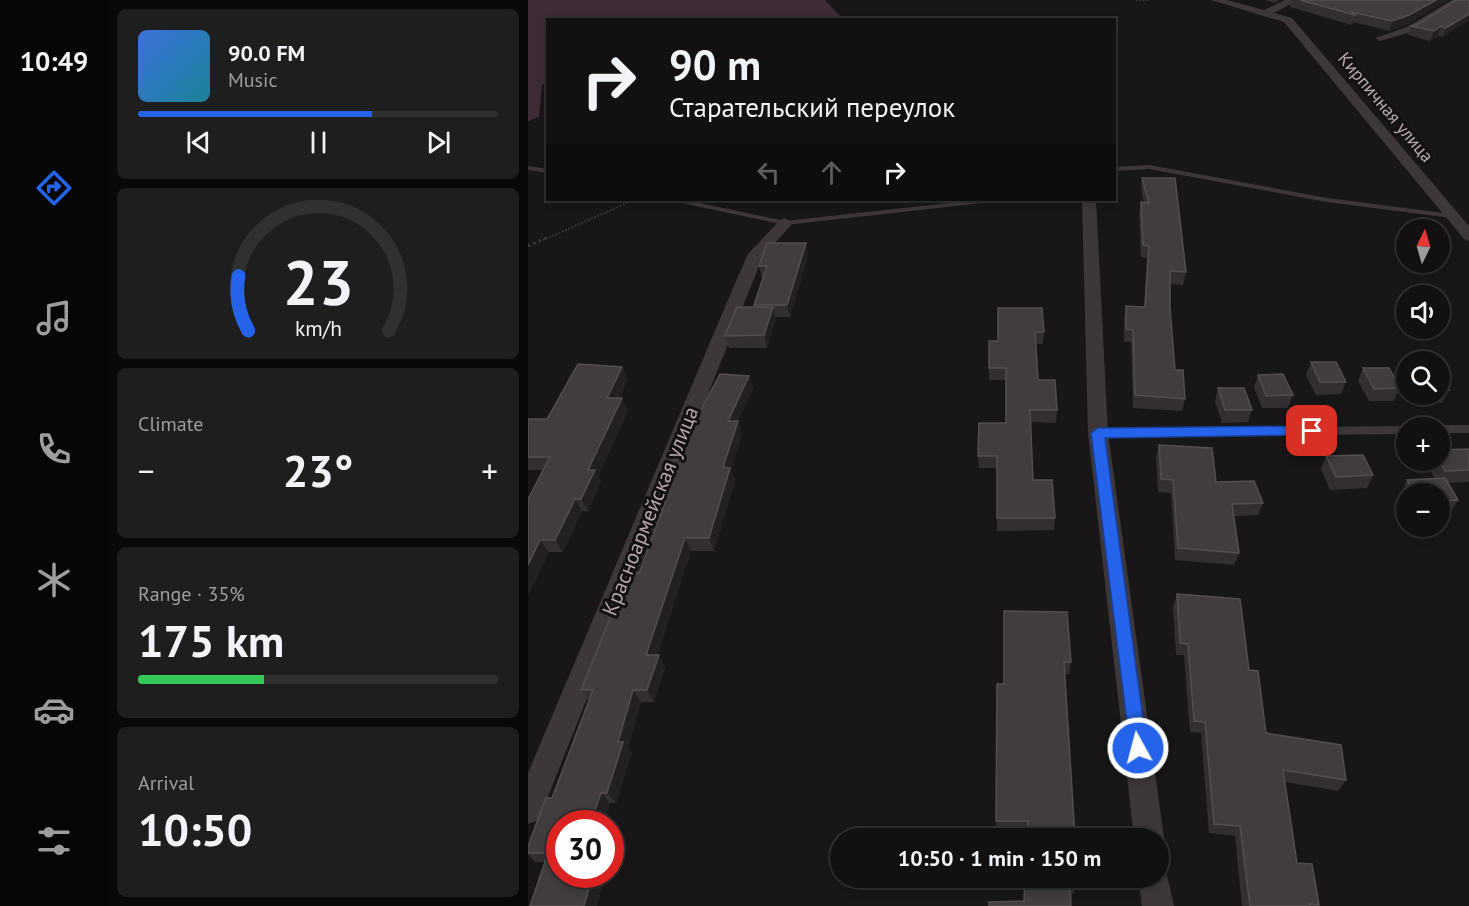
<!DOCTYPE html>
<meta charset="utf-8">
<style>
:root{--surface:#121011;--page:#1f1e1f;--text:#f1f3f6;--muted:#9c9d9f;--line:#313031;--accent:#2563eb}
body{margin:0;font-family:"PT Sans",sans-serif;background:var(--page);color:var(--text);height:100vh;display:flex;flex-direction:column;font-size:22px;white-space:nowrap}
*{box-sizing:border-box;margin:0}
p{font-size:20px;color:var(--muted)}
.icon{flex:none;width:33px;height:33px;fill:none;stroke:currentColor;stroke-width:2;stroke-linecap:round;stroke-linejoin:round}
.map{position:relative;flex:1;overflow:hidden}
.panel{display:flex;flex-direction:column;gap:9px;padding:9px;background:#0a0909;width:420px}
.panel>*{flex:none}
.top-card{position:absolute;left:18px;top:18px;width:570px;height:183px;border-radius:0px;box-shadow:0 3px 9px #0003,0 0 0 2px var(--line);background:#121011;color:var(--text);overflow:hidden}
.needle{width:39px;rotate:5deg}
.controls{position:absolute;left:868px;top:219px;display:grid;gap:12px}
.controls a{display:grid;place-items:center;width:54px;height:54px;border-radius:50%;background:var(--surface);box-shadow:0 3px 9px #0003,0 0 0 2px var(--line);font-size:30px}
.speed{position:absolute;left:18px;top:810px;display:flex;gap:12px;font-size:30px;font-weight:700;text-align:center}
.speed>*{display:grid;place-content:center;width:78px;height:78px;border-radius:50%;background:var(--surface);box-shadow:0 3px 9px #0003,0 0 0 2px var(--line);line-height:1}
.speed .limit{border:9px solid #d22;background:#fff;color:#111}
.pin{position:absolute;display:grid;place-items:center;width:51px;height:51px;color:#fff;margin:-26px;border-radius:12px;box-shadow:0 3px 9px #0006}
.me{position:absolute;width:66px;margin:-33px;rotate:353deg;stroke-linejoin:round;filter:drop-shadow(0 0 4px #0008)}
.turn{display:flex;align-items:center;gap:21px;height:126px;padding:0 24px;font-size:27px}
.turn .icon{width:78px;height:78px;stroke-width:2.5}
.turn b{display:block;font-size:42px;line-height:51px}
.lanes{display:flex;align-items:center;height:57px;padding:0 24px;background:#0003;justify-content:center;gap:30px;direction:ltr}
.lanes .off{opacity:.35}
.big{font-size:45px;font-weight:800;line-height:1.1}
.panel .card{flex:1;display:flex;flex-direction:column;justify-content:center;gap:9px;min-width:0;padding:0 21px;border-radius:9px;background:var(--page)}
.panel .dial{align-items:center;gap:0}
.dial svg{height:156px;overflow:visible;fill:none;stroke:var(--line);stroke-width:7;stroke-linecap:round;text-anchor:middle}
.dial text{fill:var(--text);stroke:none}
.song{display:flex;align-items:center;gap:18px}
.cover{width:72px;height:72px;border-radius:9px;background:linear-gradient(135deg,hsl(220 70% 55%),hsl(190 70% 35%))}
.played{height:6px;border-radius:3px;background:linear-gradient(90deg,var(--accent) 65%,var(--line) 65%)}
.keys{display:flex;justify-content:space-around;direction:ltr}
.heat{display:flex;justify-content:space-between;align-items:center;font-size:33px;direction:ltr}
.charge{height:9px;border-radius:4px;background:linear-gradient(90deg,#34c759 35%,var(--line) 0)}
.trip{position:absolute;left:302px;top:828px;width:339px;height:60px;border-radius:30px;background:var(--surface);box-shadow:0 3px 9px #0003,0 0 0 2px var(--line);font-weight:800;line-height:60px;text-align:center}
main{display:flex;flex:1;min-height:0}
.tab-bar{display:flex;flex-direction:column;width:108px;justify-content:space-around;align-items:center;background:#070607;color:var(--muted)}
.tab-bar .icon{width:42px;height:42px}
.tab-bar .active{color:var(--accent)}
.tab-bar b{font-size:27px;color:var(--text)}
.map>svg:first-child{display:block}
</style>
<main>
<nav class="tab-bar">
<b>10:49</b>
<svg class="icon active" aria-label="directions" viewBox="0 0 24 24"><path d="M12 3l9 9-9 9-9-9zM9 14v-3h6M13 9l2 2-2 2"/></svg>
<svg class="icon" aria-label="music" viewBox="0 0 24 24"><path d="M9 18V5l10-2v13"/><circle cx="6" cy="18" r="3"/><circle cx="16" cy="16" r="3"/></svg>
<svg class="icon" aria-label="phone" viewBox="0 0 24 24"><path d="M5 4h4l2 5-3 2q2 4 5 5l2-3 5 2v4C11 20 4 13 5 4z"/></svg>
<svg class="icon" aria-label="climate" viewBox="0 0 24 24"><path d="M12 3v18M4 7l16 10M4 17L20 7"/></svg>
<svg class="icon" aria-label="car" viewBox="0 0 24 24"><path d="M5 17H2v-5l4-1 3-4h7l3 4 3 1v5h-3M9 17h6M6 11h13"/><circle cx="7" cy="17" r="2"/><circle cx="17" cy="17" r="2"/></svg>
<svg class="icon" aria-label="filters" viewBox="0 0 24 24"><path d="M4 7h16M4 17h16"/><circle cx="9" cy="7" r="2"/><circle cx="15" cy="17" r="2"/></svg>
</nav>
<section class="panel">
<div class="card">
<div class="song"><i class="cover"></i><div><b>90.0 FM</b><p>Music</p></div></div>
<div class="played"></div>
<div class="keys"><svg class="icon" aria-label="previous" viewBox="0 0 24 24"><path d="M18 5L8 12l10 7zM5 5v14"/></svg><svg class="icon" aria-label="pause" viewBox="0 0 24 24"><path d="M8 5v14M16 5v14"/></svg><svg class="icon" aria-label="next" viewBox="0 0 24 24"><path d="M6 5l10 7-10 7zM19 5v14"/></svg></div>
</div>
<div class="card dial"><svg viewBox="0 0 100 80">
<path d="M14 69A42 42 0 1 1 86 69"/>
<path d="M14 69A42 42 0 0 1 9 41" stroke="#2563eb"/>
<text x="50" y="56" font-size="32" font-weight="700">23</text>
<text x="50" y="72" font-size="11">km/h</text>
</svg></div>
<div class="card"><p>Climate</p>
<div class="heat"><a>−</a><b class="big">23°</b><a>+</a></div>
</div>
<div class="card"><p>Range · 35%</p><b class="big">175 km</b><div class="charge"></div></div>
<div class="card"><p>Arrival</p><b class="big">10:50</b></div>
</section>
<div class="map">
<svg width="941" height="906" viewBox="0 0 941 906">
<rect width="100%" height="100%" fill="#181617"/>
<path fill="#3d2c37" d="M0,0H297L315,19L20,20L19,83L14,85L11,117L0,121Z"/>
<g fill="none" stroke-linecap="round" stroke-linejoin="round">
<g stroke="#453d40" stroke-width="2" stroke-dasharray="1.5 2" stroke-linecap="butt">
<path d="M608,0H620"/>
<path d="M15,240L106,200"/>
</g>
<path stroke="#453d40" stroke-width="3" stroke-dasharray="2 4" stroke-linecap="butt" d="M0,246L18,238"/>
<g fill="#3e3739" fill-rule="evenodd">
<path d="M621,165L799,198L924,214L928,216L924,218L799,202L621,169L586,171V167Z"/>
<path d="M0,166L20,169V173L0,170Z"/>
<path d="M146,200H157L257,221L449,200H468L464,202L257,225L149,202Z"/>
<path d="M912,425H941V433H912V428H908Z"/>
<path d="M879,426L883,428H879V434L570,437L565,433L570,429Z"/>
</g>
<g fill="#3e3739" fill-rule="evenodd">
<path d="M683,0H699L736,10L757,0H770L746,13L764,18L941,226V241L936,239L756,22Z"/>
<path d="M924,0H935L887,31L852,41L847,38L879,27Z"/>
<path d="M554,200H568L580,433L636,838L630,850V838H606L560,433Z"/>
<path d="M257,218L265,223L235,256L15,809L11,820L0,824V773L205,288L220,254L252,220Z"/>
<path d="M630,864L637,867L646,906H614L610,878H630Z"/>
</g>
</g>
<g fill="#332f31">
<path d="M737,0H752L746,3Z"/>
<path d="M763,0H920L878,25L861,31L825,22L824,25L762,7Z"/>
<path d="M941,0V21L914,37L910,36L902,41L880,35L883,26L892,23Z"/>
<path d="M614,178L658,272L655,285L642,284V308L647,370L657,399L654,411L605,408L603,342H596V318L598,306L616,307L619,258L613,257L611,214L613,202L616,203L613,189Z"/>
<path d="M278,243L280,255L262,317H247L248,320L239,348H201L197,336L226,307V305L235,278H234L231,266Z"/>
<path d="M470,308L516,332L515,344H508L510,380L529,410L528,423L503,422L505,480L527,518L526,530L469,531V468H451L450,456L478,423V380H461V341H470Z"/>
<path d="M783,362L818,382L813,394L788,395L778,375Z"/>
<path d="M94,367L100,380L91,398L100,411L70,476L73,482L60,511H54L35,552H21L0,595L16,470H0V419H19Z"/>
<path d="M835,368L872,388L866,401H841L830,381Z"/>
<path d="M730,375L765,395L760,408H734L726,387Z"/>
<path d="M912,375L921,390L914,403H889L884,394H912Z"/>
<path d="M221,376L225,388L210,421L214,434L203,470L207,480L186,551H163L129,655L137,667L126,702H113L100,748L104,753L88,803H82L75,824H32V874H65L75,883L69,906H2L17,862H8L0,855V846L24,798L61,701L53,690L111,573L150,469L146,460L167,421Z"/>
<path d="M690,388L724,410L720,422L694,423L687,401Z"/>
<path d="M631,445L688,482L735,503L730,515L706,516L711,553L706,565L647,560L643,493L630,492L628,457Z"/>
<path d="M941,449V482L919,483L930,500L922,513H912V494H879V504L873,493L879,480L907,479L898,463L899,460H912Z"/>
<path d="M798,456L845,475L839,488L802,490L793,469Z"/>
<path d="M649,594L721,670L738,733L818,780L810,791L757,782L769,863L791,905L790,906H714L707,836L681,833L673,733L662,732L656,655H648L645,607Z"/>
<path d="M476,611L543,662L541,674H537L499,831H468L469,684H476Z"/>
<path d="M497,878L548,885L546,893H542L495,901Z"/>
</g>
<g fill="#222021">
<path d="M908,0H920L878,25L861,31L864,21Z"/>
<path d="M941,14V21L914,37L918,28Z"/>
<path d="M913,26L910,36L902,41L906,31Z"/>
<path d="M278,243L280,255L262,317L259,305Z"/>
<path d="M245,307L248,320L239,348L236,335Z"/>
<path d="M94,367L100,380L85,411L79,398Z"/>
<path d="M221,376L225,388L210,421L214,434L203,470L207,480L186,551L181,538L195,467L200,421Z"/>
<path d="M94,398L100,411L70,476L73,482L60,511L53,499L60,470Z"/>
<path d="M47,499L54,511L35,552L27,540Z"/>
<path d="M157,538L163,551L126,667L118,655Z"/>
<path d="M12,540L21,552L0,595V565Z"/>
<path d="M131,655L137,667L126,702L119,690Z"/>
<path d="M105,690L113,702L100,748L104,753L88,803L79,793L90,742Z"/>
<path d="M73,793L82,803L75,824H62Z"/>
<path d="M65,874L75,883L69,906H56Z"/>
</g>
<g fill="#413c3e" stroke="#544d50" stroke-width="1.5">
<path d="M772,0H908L881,15L864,21L824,12L827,15Z"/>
<path d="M928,0H941V14L918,28L913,26L906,31L883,26L892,23Z"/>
<path d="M614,178H647L658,272L642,271V308L647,370H655L657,399L607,395L605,330L598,329V306L617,307L621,246L615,245L613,202L621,203Z"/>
<path d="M239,243H278L259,305H226L239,266H231Z"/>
<path d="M209,307H245L236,335L197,336Z"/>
<path d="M470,308H514L516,332H507L510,380H527L529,410H502L505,480H524L527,518H469V456H450L451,423H478V368H461V341H470Z"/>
<path d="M783,362H808L818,382H792Z"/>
<path d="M50,364L94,367L79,398H94L60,470H67L53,499H47L27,540H12L0,565V499L22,457H0V419H19Z"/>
<path d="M835,368H861L872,388L846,389Z"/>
<path d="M192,374L221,376L200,421H210L195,467L202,468L181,538H157L118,655H131L119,690H105L90,742H95L79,793H73L62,824H32V874H65L56,906H2L20,853H0V846L18,798H24L65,690H53L100,573H111L153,460H146L162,421H167Z"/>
<path d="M755,374L765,395L738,396L730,375Z"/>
<path d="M912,375L921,390H912Z"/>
<path d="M690,388H716L724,410H697Z"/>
<path d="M631,445L684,448L688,482L726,481L735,503L704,504L711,553L650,548L645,480L633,479Z"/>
<path d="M941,449V470L917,471L911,460H912V450Z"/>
<path d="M835,455L845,475L808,477L798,456Z"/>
<path d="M917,478L930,500L912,501V494H887L879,480Z"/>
<path d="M649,594L712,599L721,670L730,671L738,733L813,745L818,780L755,770L769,863L784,864L791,905L782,904V906H722L712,826L686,824L677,722L666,721L660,644L652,643Z"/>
<path d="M476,611L539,612L543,662H536L547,838H499L500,821H468L469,684H476Z"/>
<path d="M497,878H548V885L542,884L543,906H461V902L496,901Z"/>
</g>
<path fill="#2563eb" stroke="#184099" stroke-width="1.5" d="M784,426L791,431L784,435L577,438L619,748L616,755L610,757L603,755L563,433L570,428Z"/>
<g text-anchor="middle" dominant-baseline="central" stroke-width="6" stroke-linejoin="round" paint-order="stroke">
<g font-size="18" fill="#b9a8af" stroke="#131112">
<text transform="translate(858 107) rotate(50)">Кирпичная улица</text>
</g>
<g font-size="21" fill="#b9a8af" stroke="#131112">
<text transform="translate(122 511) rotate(-68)">Красноармейская улица</text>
</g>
</g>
</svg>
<div class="controls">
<a><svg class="needle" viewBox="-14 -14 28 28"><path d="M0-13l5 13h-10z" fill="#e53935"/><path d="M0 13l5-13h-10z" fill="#9c9d9f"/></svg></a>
<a><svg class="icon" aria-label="sound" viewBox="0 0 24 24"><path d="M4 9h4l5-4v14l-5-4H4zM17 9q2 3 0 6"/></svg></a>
<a><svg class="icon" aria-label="search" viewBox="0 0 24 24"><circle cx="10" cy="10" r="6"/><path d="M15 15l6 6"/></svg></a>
<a>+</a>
<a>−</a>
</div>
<div class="speed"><div class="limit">30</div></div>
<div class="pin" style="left:784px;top:431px;background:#d93025"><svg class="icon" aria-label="arrive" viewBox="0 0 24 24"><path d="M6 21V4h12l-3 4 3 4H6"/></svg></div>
<svg class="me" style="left:610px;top:748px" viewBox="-20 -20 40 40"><circle r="17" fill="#2563eb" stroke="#fff" stroke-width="3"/><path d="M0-11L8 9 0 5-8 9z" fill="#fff"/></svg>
<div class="trip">10:50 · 1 min · 150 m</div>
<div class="top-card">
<div class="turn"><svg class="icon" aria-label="right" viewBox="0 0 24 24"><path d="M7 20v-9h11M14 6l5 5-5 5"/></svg><div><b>90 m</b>Старательский переулок</div></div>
<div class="lanes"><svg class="icon off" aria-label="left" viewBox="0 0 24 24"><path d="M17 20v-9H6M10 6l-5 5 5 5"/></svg><svg class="icon off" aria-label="ahead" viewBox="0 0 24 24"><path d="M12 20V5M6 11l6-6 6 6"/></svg><svg class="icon" aria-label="right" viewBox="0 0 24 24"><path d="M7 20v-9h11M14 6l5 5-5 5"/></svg></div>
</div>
</div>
</main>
